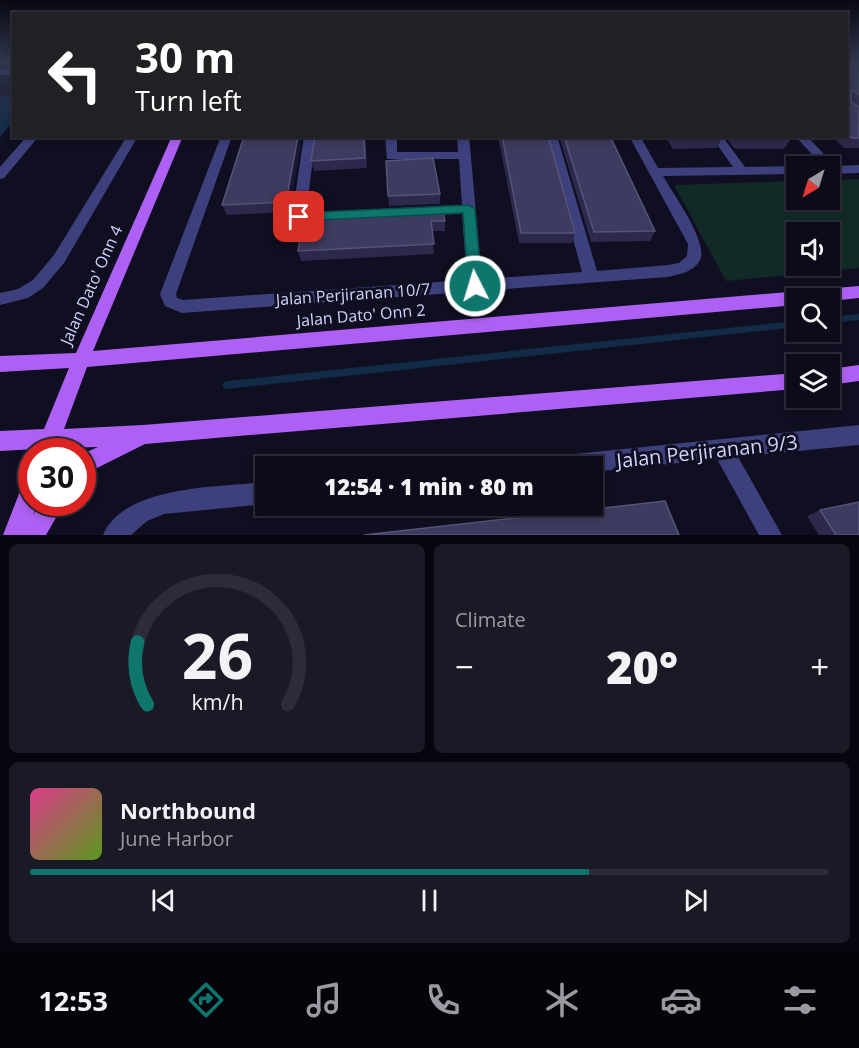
<!DOCTYPE html>
<meta charset="utf-8">
<style>
:root{--surface:#0c0b19;--page:#1a1926;--text:#f1f3f6;--muted:#9a9ba2;--line:#2c2b38;--accent:#0f766e}
body{margin:0;font-family:"Open Sans",sans-serif;background:var(--page);color:var(--text);height:100vh;display:flex;flex-direction:column;font-size:22px;white-space:nowrap}
*{box-sizing:border-box;margin:0}
p{font-size:20px;color:var(--muted)}
.icon{flex:none;width:33px;height:33px;fill:none;stroke:currentColor;stroke-width:2;stroke-linecap:round;stroke-linejoin:round}
.map{position:relative;height:535px;overflow:hidden}
.drawer{display:flex;flex-direction:column;gap:9px;padding:9px;background:#07060e;flex:1}
.drawer>*{flex:none}
.guide{position:absolute;left:12px;top:12px;width:836px;height:126px;border-radius:0px;box-shadow:0 3px 9px #0003,0 0 0 2px var(--line);background:#202124;color:#fff;overflow:hidden}
.needle{width:39px;rotate:218deg}
.buttons{position:absolute;left:786px;top:156px;display:grid;gap:12px}
.buttons a{display:grid;place-items:center;width:54px;height:54px;border-radius:0px;background:var(--surface);box-shadow:0 3px 9px #0003,0 0 0 2px var(--line);font-size:30px}
.speed{position:absolute;left:18px;top:438px;display:flex;gap:12px;font-size:30px;font-weight:700;text-align:center}
.speed>*{display:grid;place-content:center;width:78px;height:78px;border-radius:50%;background:var(--surface);box-shadow:0 3px 9px #0003,0 0 0 2px var(--line);line-height:1}
.speed .limit{border:9px solid #d22;background:#fff;color:#111}
.pin{position:absolute;display:grid;place-items:center;width:51px;height:51px;color:#fff;margin:-26px;border-radius:12px;box-shadow:0 3px 9px #0006}
.me{position:absolute;width:66px;margin:-33px;rotate:355deg;stroke-linejoin:round;filter:drop-shadow(0 0 4px #0008)}
.turn{display:flex;align-items:center;gap:21px;height:126px;padding:0 24px;font-size:27px}
.turn .icon{width:78px;height:78px;stroke-width:2.5}
.turn b{display:block;font-size:42px;line-height:51px}
.big{font-size:45px;font-weight:800;line-height:1.1}
.drawer .card{flex:1;display:flex;flex-direction:column;justify-content:center;gap:9px;min-width:0;padding:0 21px;border-radius:9px;background:var(--page)}
.drawer .dial{align-items:center;gap:0}
.dial svg{height:156px;overflow:visible;fill:none;stroke:var(--line);stroke-width:7;stroke-linecap:round;text-anchor:middle}
.dial text{fill:var(--text);stroke:none}
.song{display:flex;align-items:center;gap:18px}
.cover{width:72px;height:72px;border-radius:9px;background:linear-gradient(135deg,hsl(330 70% 55%),hsl(90 70% 35%))}
.played{height:6px;border-radius:3px;background:linear-gradient(90deg,var(--accent) 70%,var(--line) 70%)}
.keys{display:flex;justify-content:space-around;direction:ltr}
.heat{display:flex;justify-content:space-between;align-items:center;font-size:33px;direction:ltr}
.drawer .tiles{flex:1;display:grid;gap:9px;grid-template-columns:1fr 1fr}
.card:last-child{grid-column:span 2}
.trip{position:absolute;left:255px;top:456px;width:348px;height:60px;border-radius:0px;background:var(--surface);box-shadow:0 3px 9px #0003,0 0 0 2px var(--line);font-weight:800;line-height:60px;text-align:center}
.menu{display:flex;height:96px;justify-content:space-around;align-items:center;background:#05040a;color:var(--muted)}
.menu .icon{width:42px;height:42px}
.menu .active{color:var(--accent)}
.menu b{font-size:27px;color:var(--text)}
.map>svg:first-child{display:block}
</style>
<div class="map">
<svg width="859" height="535" viewBox="0 0 859 535">
<rect width="100%" height="100%" fill="#100f21"/>
<path fill="#122a27" fill-rule="evenodd" d="M859,179V268L726,281L674,185L796,181V200H830V180ZM796,232H830V266H796Z"/>
<path fill="#122b47" d="M13,95V120L0,138V96Z"/>
<g fill="none" stroke-linecap="round" stroke-linejoin="round">
<g fill="#122b47" fill-rule="evenodd">
<path d="M859,314V320L830,323V317Z"/>
<path d="M796,321V327L227,389L224,388L222,385L224,382L227,381Z"/>
</g>
<g fill="#3d407c" fill-rule="evenodd">
<rect x="0" y="69" width="14" height="6"/>
<path d="M27,136H39L4,178L0,179V167Z"/>
<path d="M127,136H138L64,263L43,288L28,298L0,305V293L18,289L33,280L54,255Z"/>
<path d="M221,136H232L176,294L177,298L183,300L467,280L462,214L424,215L417,211L424,207L462,205L459,159H387L385,136H397V152H458L457,136H469L482,279L582,272L545,136H557L597,271L668,265L679,263L687,256L688,244L629,136H640L658,168L733,167L711,136H722L745,167L796,166V174L663,176C672,192 709,243 700,260C694,272 680,274 668,277L182,313L165,306L160,294Z"/>
<path d="M304,136H316L306,212L327,213L329,216L327,219C317,222 299,225 292,217Z"/>
<path d="M795,136H807L835,166L859,165V173L830,174V166H823Z"/>
<path d="M859,425V445L738,457L782,535H759L717,459L592,472V466H545L548,459L555,456Z"/>
<path d="M266,482V504L164,514L147,521L131,535H103C124,485 220,487 266,482Z"/>
</g>
<g fill="#af60f4" fill-rule="evenodd">
<path d="M172,136H183L93,351L859,286V298L830,301V298H796V305L87,367L64,429L143,425L796,373V389L145,444L97,468L82,479V454L98,447L56,448L55,452H35L36,449L0,451V431L44,429L69,368L0,372V356L76,353Z"/>
<path d="M859,365V381L830,385V369Z"/>
<path d="M32,479V502H38L33,515L41,502H65L46,535H3L24,481Z"/>
</g>
</g>
<g fill="#2d294d">
<path d="M846,61H859V148H844L832,136H846Z"/>
<path d="M244,136H302L289,212L227,215L222,205Z"/>
<path d="M315,136H365L367,168L314,171L311,161Z"/>
<path d="M498,136H548L575,233L572,243H519Z"/>
<path d="M559,136H610L655,231L650,241L591,242Z"/>
<path d="M665,136H721L722,138L717,148L673,149Z"/>
<path d="M725,136H789L791,139L784,149H738L734,148Z"/>
<path d="M386,161L440,194V204L389,206Z"/>
<path d="M304,213L445,221V231H432L434,254L301,261L298,251Z"/>
<path d="M820,510L859,535H819L807,516Z"/>
</g>
<path fill="#1a1734" d="M298,136H302L289,212L286,202Z"/>
<g fill="#3e3b60" stroke="#565378" stroke-width="1.5">
<path d="M846,61H859V95L854,91H851V102L859,107V138H852L846,133Z"/>
<path d="M244,136H298L286,202L222,205Z"/>
<path d="M315,136H364L365,158L311,161Z"/>
<path d="M502,136H548L575,233H521Z"/>
<path d="M564,136H610L655,231L594,232Z"/>
<path d="M676,136H721L722,138L677,139Z"/>
<path d="M738,136H789L791,139H743L739,138Z"/>
<path d="M433,158L440,194L388,196L386,161Z"/>
<path d="M442,207L445,221H431L434,244L298,251L304,213Z"/>
<path d="M665,501L679,535H364Z"/>
<path d="M859,502V535H836L820,510Z"/>
</g>
<linearGradient id="sky" x2="0" y2="1"><stop stop-color="#090812"/><stop offset="0.45" stop-color="#31374e"/><stop offset="1" stop-color="#31374e" stop-opacity="0"/></linearGradient>
<rect width="859" height="136" fill="url(#sky)"/>
<path fill="#0f766e" stroke="#0a4d48" stroke-width="1.5" d="M469,205L475,209L482,286L475,291L468,286L463,213L299,221L293,217L299,213Z"/>
<g text-anchor="middle" dominant-baseline="central" stroke-width="6" stroke-linejoin="round" paint-order="stroke">
<g font-size="16" fill="#d3d2fc" stroke="#100f21">
<text transform="translate(91 285) rotate(-66)">Jalan Dato' Onn 4</text>
<text transform="translate(353 294) rotate(-4)">Jalan Perjiranan 10/7</text>
<text transform="translate(361 315) rotate(-5)">Jalan Dato' Onn 2</text>
</g>
<g font-size="20" fill="#d3d2fc" stroke="#100f21">
<text transform="translate(707 451) rotate(-6)">Jalan Perjiranan 9/3</text>
</g>
</g>
</svg>
<div class="buttons">
<a><svg class="needle" viewBox="-14 -14 28 28"><path d="M0-13l5 13h-10z" fill="#e53935"/><path d="M0 13l5-13h-10z" fill="#9a9ba2"/></svg></a>
<a><svg class="icon" aria-label="sound" viewBox="0 0 24 24"><path d="M4 9h4l5-4v14l-5-4H4zM17 9q2 3 0 6"/></svg></a>
<a><svg class="icon" aria-label="search" viewBox="0 0 24 24"><circle cx="10" cy="10" r="6"/><path d="M15 15l6 6"/></svg></a>
<a><svg class="icon" aria-label="layers" viewBox="0 0 24 24"><path d="M12 4l9 5-9 5-9-5zM3 14l9 5 9-5"/></svg></a>
</div>
<div class="speed"><div class="limit">30</div></div>
<div class="pin" style="left:299px;top:217px;background:#d93025"><svg class="icon" aria-label="arrive" viewBox="0 0 24 24"><path d="M6 21V4h12l-3 4 3 4H6"/></svg></div>
<svg class="me" style="left:475px;top:286px" viewBox="-20 -20 40 40"><circle r="17" fill="#0f766e" stroke="#fff" stroke-width="3"/><path d="M0-11L8 9 0 5-8 9z" fill="#fff"/></svg>
<div class="trip">12:54 · 1 min · 80 m</div>
<div class="guide">
<div class="turn"><svg class="icon" aria-label="left" viewBox="0 0 24 24"><path d="M17 20v-9H6M10 6l-5 5 5 5"/></svg><div><b>30 m</b>Turn left</div></div>
</div>
</div>
<section class="drawer">
<div class="tiles">
<div class="card dial"><svg viewBox="0 0 100 80">
<path d="M14 69A42 42 0 1 1 86 69"/>
<path d="M14 69A42 42 0 0 1 9 37" stroke="#0f766e"/>
<text x="50" y="56" font-size="32" font-weight="700">26</text>
<text x="50" y="72" font-size="11">km/h</text>
</svg></div>
<div class="card"><p>Climate</p>
<div class="heat"><a>−</a><b class="big">20°</b><a>+</a></div>
</div>
<div class="card">
<div class="song"><i class="cover"></i><div><b>Northbound</b><p>June Harbor</p></div></div>
<div class="played"></div>
<div class="keys"><svg class="icon" aria-label="previous" viewBox="0 0 24 24"><path d="M18 5L8 12l10 7zM5 5v14"/></svg><svg class="icon" aria-label="pause" viewBox="0 0 24 24"><path d="M8 5v14M16 5v14"/></svg><svg class="icon" aria-label="next" viewBox="0 0 24 24"><path d="M6 5l10 7-10 7zM19 5v14"/></svg></div>
</div>
</div>
</section>
<nav class="menu">
<b>12:53</b>
<svg class="icon active" aria-label="directions" viewBox="0 0 24 24"><path d="M12 3l9 9-9 9-9-9zM9 14v-3h6M13 9l2 2-2 2"/></svg>
<svg class="icon" aria-label="music" viewBox="0 0 24 24"><path d="M9 18V5l10-2v13"/><circle cx="6" cy="18" r="3"/><circle cx="16" cy="16" r="3"/></svg>
<svg class="icon" aria-label="phone" viewBox="0 0 24 24"><path d="M5 4h4l2 5-3 2q2 4 5 5l2-3 5 2v4C11 20 4 13 5 4z"/></svg>
<svg class="icon" aria-label="climate" viewBox="0 0 24 24"><path d="M12 3v18M4 7l16 10M4 17L20 7"/></svg>
<svg class="icon" aria-label="car" viewBox="0 0 24 24"><path d="M5 17H2v-5l4-1 3-4h7l3 4 3 1v5h-3M9 17h6M6 11h13"/><circle cx="7" cy="17" r="2"/><circle cx="17" cy="17" r="2"/></svg>
<svg class="icon" aria-label="filters" viewBox="0 0 24 24"><path d="M4 7h16M4 17h16"/><circle cx="9" cy="7" r="2"/><circle cx="15" cy="17" r="2"/></svg>
</nav>
